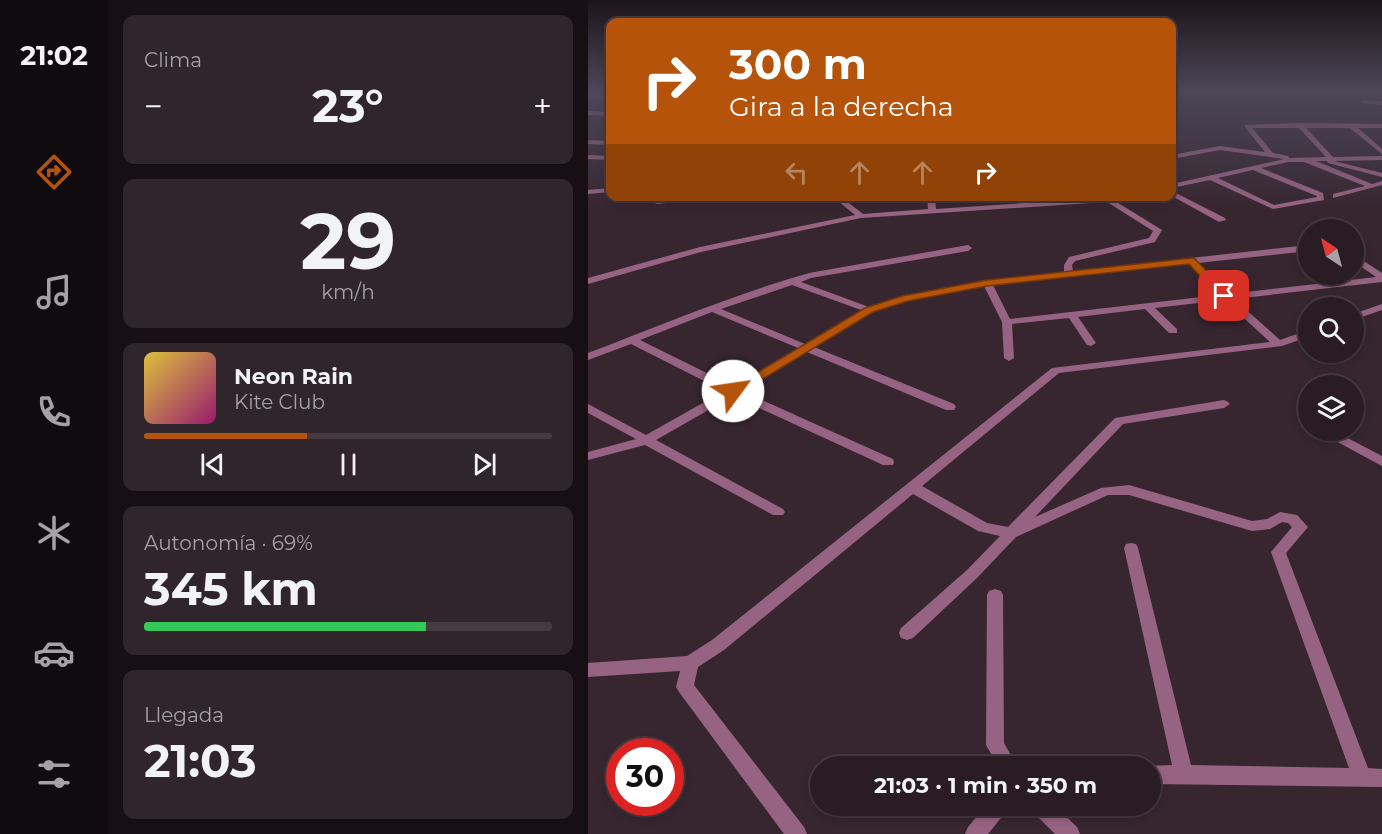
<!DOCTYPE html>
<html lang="es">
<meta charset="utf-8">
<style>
:root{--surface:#291c24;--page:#31252c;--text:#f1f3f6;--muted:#a5a1a6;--line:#453a41;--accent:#b45309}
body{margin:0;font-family:Montserrat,sans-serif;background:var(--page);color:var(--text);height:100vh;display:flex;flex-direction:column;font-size:22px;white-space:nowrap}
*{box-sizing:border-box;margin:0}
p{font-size:20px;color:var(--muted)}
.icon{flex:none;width:33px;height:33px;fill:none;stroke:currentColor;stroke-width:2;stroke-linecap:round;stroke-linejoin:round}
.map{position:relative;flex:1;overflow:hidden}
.drawer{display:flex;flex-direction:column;gap:15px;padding:15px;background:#170f14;width:480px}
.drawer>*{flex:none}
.top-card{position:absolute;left:18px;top:18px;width:570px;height:183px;border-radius:12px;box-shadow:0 3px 9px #0003,0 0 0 2px var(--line);background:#b45309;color:#fff;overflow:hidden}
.needle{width:39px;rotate:324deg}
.tools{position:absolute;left:710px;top:219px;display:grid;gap:12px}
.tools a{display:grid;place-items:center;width:66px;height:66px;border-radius:50%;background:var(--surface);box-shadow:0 3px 9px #0003,0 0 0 2px var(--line);font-size:30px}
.speed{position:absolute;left:18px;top:738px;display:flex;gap:12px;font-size:30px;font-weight:700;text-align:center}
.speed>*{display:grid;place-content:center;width:78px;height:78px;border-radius:50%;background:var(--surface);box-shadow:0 3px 9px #0003,0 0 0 2px var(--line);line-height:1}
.speed .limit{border:9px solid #d22;background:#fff;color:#111}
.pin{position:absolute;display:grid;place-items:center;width:51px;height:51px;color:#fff;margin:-26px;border-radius:12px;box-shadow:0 3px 9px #0006}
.me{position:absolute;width:66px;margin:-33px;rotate:59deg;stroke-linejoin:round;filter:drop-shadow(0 0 4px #0008)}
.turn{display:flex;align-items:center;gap:21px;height:126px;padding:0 24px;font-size:27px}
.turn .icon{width:78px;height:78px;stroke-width:2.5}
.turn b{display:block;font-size:42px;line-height:51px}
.lanes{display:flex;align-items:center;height:57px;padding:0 24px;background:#0003;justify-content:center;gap:30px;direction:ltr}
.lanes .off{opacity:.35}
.big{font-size:45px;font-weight:700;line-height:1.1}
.drawer .widget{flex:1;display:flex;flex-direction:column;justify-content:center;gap:9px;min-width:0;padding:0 21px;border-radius:12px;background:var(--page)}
.drawer .dial{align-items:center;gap:0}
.dial b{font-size:78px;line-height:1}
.song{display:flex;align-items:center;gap:18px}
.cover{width:72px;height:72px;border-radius:9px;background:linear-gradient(135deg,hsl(50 70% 55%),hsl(320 70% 35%))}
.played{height:6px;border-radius:3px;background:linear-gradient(90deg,var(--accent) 40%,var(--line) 40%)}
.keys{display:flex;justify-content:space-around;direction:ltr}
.heat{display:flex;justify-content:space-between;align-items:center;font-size:33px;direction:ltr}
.charge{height:9px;border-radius:4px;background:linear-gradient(90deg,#34c759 69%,var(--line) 0)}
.trip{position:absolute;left:222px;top:756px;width:351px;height:60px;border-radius:30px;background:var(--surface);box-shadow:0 3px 9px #0003,0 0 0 2px var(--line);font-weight:700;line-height:60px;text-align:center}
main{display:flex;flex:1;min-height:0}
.dock{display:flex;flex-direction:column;width:108px;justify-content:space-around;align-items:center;background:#100b0e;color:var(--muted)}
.dock .icon{width:42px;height:42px}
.dock .current{color:var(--accent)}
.dock b{font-size:27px;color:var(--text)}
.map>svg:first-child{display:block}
</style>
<main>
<nav class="dock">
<b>21:02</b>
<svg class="icon current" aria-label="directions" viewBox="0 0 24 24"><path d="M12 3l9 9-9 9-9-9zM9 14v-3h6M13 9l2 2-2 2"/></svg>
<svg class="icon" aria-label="music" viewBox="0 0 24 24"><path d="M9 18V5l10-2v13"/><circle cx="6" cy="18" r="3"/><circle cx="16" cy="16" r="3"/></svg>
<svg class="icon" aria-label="phone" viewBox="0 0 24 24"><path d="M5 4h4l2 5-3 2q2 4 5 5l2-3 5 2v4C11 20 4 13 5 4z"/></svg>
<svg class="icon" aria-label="climate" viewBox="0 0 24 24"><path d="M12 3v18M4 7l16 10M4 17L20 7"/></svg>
<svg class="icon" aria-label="car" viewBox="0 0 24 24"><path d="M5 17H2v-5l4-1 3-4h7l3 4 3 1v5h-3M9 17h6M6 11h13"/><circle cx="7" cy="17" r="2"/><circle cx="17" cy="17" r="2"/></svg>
<svg class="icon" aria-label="filters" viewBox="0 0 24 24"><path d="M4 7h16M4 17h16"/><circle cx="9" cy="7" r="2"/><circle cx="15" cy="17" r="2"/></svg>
</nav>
<section class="drawer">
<div class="widget"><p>Clima</p>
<div class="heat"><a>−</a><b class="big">23°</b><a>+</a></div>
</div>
<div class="widget dial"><b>29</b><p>km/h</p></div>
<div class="widget">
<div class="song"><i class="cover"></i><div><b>Neon Rain</b><p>Kite Club</p></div></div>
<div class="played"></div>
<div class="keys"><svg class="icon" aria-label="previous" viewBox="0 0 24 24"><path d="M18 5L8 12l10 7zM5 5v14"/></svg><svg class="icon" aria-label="pause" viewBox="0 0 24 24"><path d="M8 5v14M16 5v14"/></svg><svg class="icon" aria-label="next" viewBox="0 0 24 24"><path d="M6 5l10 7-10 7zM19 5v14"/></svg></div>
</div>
<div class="widget"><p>Autonomía · 69%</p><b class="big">345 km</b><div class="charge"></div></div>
<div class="widget"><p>Llegada</p><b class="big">21:03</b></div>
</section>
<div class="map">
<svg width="794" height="834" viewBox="0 0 794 834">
<rect width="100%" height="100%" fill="#372630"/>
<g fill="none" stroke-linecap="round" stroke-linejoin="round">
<g fill="#976382" fill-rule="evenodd">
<path d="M0,93L22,97V101L0,97Z"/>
<path d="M584,93H601L584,96Z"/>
<path d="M775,100L794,101V105L773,103Z"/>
<path d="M712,123L794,124V128H770L794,149V154L762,128H718L745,157L794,156V160L746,161L794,173V177L740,163L739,161H728L784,184L794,181V185L745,198V194L777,186L716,162H700L673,168L735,193L736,200L685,209L622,180L584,188V184L696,159L632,150L584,159V155L632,146L677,152L657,127V125ZM664,128H711L738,157L701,158L700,156L685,153ZM665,170L729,196V197L686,205L630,178Z"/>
<path d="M0,140L22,141V145L0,144Z"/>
<path d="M0,155L22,156V160L0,159Z"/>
<path d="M22,188V192L0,194V190Z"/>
<path d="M584,191L637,218L638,220L631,222L584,196Z"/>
<path d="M108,196H144L69,204L65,202L69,200Z"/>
<path d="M244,196H252L275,214L340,209L339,196H347L348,209L541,196L527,201L574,230L567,242L487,261L484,265L485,271L720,245V251L610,263L640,294L788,277L765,261V254L794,273V282L646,299L692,340L720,330V337L694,346L471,373L334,486L399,523L420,527L527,418L636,400L640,402L642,404L636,408L535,424L447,517L513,488L541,485L664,521L679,519L692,512L709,515L720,527L698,553L780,768L794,769V787L562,784V766H560L584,765L536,548L538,544L543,543L548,544L550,548L603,765L761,768L683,552L704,527L700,523L694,522L682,529L664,531L541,495H520L428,537L389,578L325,638L319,640L313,638L311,633L313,628L379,570L412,536L390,531L325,494L136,650L110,667L106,685L216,827L219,834H196L91,692L88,687L92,671L0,677V663L99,656L124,640L464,368L682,342L636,300L567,308L589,329V333H581L557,309L490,317L508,343L503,346L499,345L481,318L424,324L426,358L421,361L416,358L414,322L396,286L319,301L284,312L226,347L366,404L368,407L366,410H358L219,352L154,391L305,459L306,462L305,465H295L145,396L68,440L195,509L197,512L195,515H185L57,445L0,460V452L48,439L0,413V404L58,435L136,391L43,344L0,360V353C73,325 147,294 221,273L380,245L384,248L380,251L223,278L213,282L281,307L317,295L399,280L476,272V265L481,257L561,238L565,231L519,202L273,218L113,252L0,284V278L112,247L267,215ZM602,264L631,295L422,319L405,285ZM204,285L273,310L217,344L133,309ZM124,312L210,348L145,386L52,340Z"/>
<path d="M794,304V310L765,320V314Z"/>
<path d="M748,432L794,456V466L744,439L742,436Z"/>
<path d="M407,589L413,591L415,595L416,743L429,766H410L398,745L399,595L401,591Z"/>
<path d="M397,806H420L417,813L400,834H377L380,827Z"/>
<path d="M443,806H467L489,827L492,834H467L446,813Z"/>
</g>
<path fill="#976382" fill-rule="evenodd" d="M0,111L22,112V116L0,115Z"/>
</g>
<linearGradient id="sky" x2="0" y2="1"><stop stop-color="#1e151a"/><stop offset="0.44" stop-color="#4d4759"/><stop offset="1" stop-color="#4d4759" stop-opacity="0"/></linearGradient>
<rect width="794" height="209" fill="url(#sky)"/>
<path fill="#b45309" stroke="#753606" stroke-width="1.5" d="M604,258L607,259L640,293V298H632L601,264L399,286L320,301L285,312L150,394L145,395L139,391L277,308L314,296L399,280Z"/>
</svg>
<div class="tools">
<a><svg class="needle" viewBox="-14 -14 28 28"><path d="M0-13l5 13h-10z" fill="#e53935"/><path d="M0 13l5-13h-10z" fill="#a5a1a6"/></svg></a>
<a><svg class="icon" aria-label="search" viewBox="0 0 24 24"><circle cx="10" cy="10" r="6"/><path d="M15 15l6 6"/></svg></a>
<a><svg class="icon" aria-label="layers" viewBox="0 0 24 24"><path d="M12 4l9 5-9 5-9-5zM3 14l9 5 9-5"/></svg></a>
</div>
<div class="speed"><div class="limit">30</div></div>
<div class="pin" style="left:636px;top:296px;background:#d93025"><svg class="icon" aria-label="arrive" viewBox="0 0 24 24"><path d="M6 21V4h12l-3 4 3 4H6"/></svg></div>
<svg class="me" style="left:145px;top:391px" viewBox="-20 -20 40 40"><circle r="19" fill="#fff"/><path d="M0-13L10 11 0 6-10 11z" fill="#b45309"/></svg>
<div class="trip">21:03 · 1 min · 350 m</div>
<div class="top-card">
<div class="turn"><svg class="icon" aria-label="right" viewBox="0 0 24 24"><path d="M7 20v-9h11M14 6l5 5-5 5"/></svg><div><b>300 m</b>Gira a la derecha</div></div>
<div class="lanes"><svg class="icon off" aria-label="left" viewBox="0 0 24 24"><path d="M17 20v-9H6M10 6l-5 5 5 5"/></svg><svg class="icon off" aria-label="ahead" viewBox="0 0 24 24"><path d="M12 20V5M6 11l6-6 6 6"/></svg><svg class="icon off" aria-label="ahead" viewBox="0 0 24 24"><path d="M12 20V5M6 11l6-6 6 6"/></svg><svg class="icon" aria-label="right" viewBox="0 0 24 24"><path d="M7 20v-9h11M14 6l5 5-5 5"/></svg></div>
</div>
</div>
</main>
